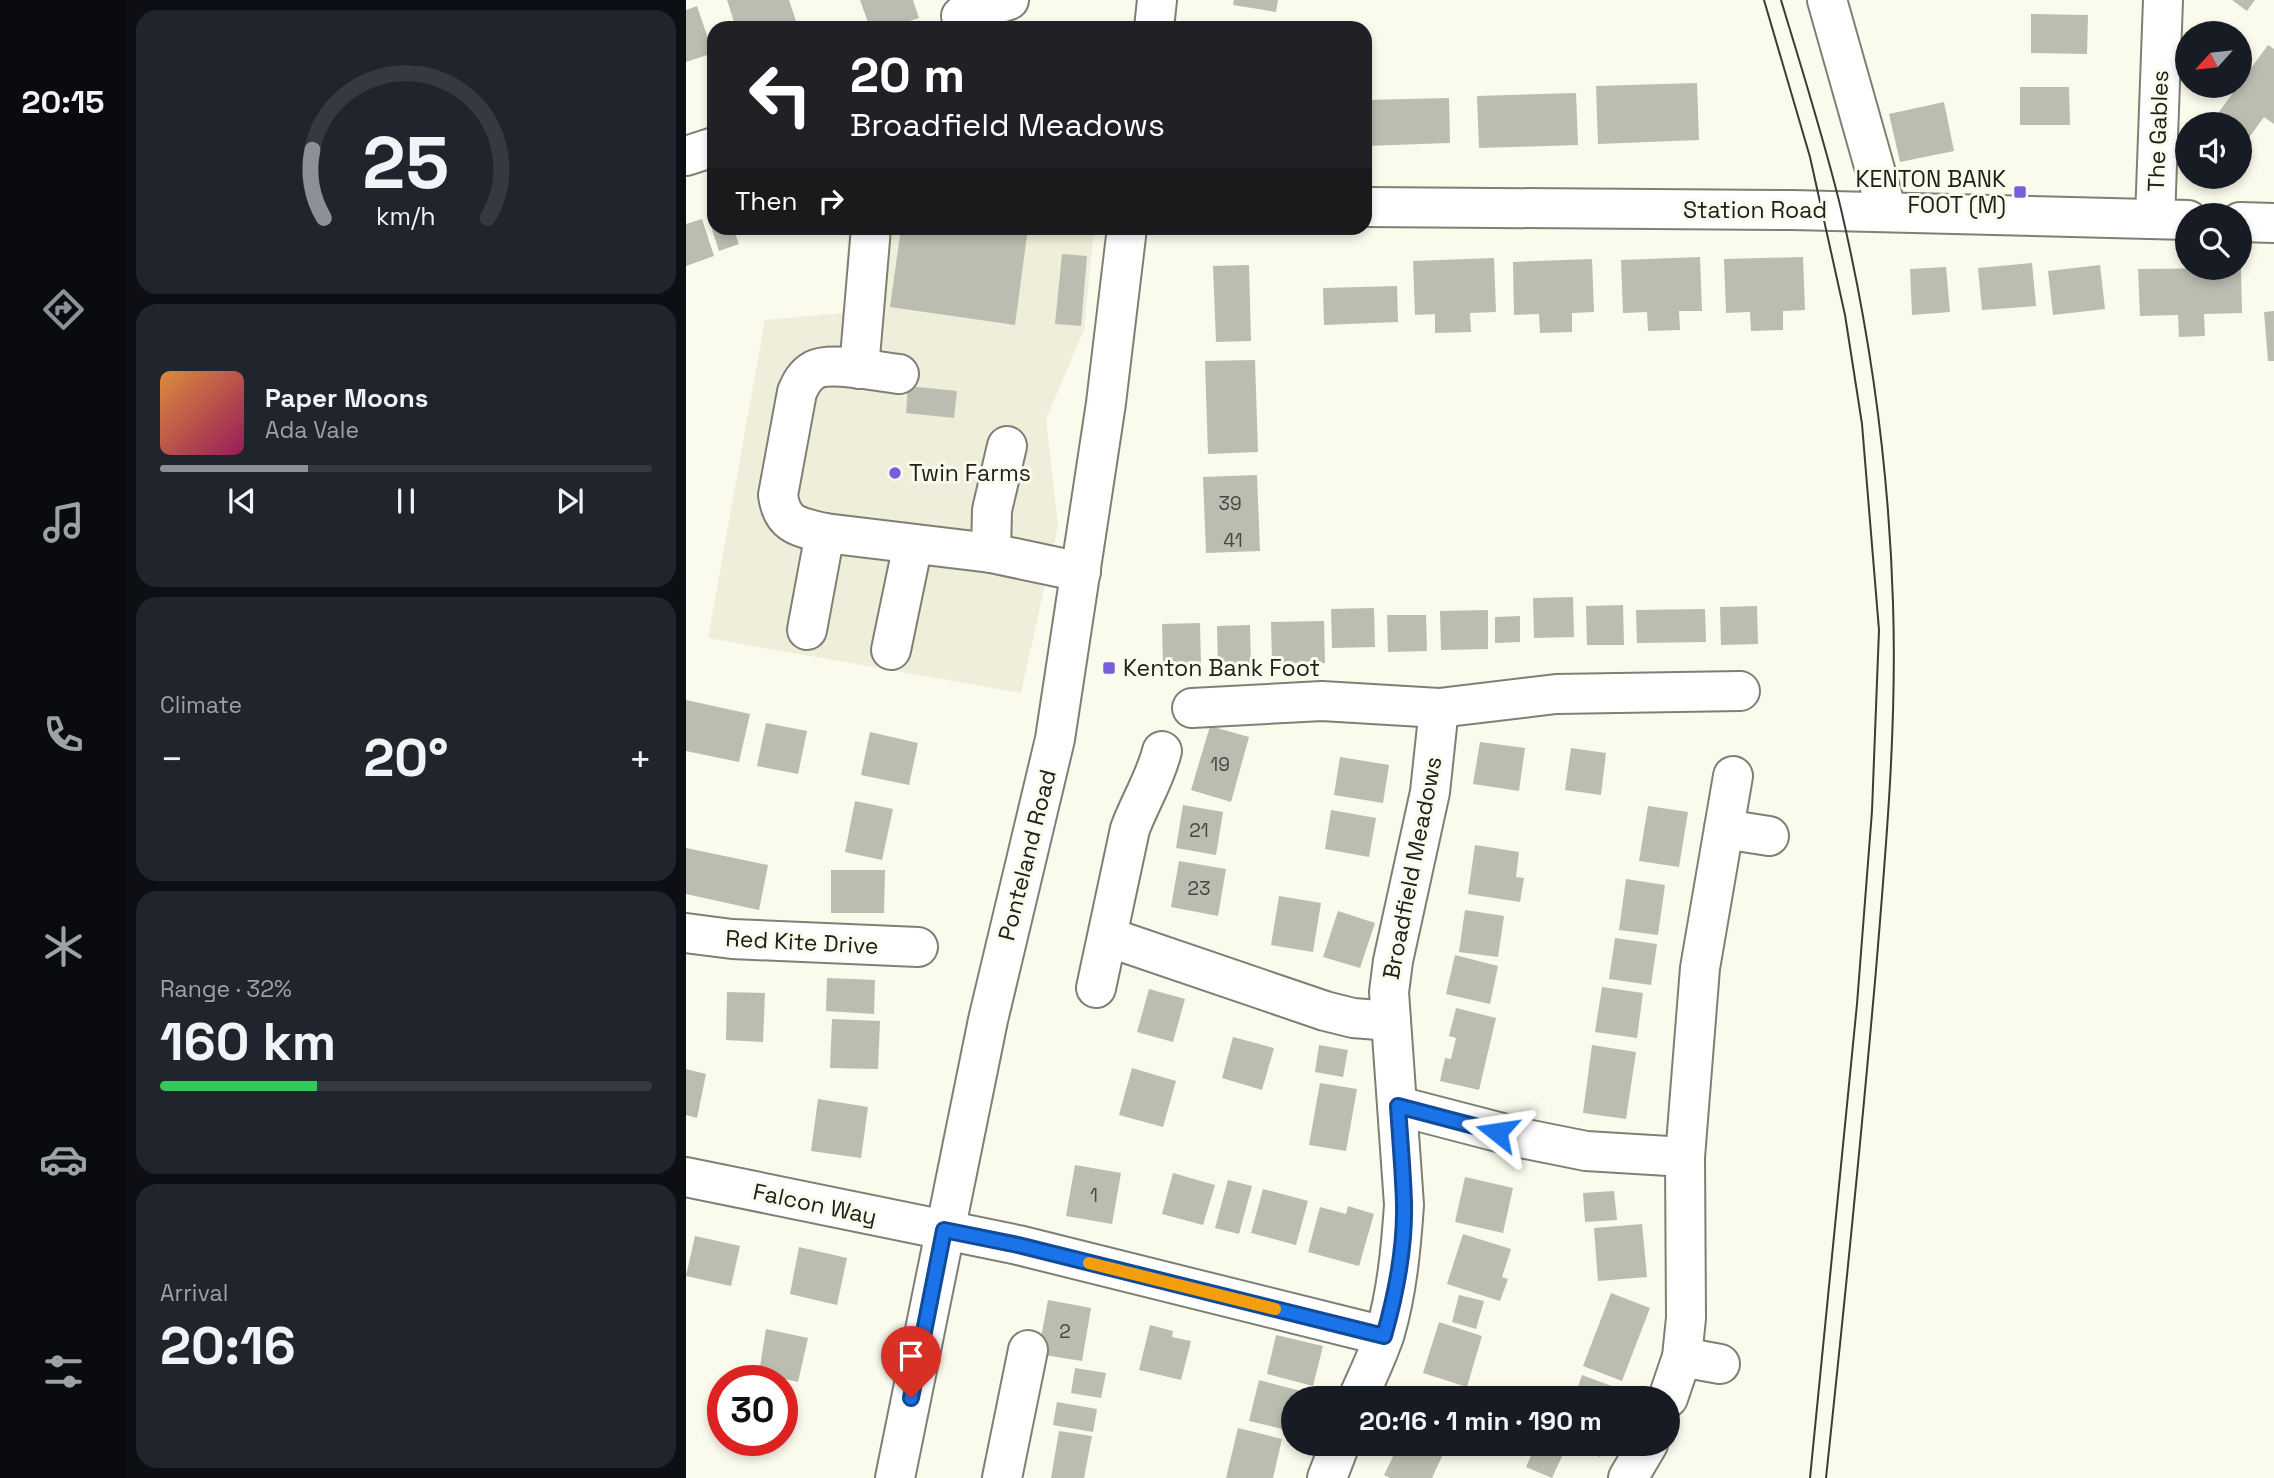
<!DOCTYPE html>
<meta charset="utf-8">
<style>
:root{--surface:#171b24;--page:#20242c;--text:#f1f3f6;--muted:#9ea1a6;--line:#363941;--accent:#8c9099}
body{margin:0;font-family:"Space Grotesk",sans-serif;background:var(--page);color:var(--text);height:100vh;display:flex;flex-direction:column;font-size:26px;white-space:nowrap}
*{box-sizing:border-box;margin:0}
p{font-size:23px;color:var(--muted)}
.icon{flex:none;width:38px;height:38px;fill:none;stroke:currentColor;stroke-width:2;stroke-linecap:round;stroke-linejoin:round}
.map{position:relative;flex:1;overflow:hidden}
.drawer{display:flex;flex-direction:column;gap:10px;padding:10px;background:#0d0f14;width:560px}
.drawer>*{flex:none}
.banner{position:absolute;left:21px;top:21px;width:665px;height:214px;border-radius:21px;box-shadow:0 4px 10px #0003;background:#202124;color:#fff;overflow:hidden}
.needle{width:46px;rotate:243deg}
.fabs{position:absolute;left:1489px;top:21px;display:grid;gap:14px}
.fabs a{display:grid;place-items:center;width:77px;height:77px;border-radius:50%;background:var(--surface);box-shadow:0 4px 10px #0003;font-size:35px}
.speed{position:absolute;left:21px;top:1365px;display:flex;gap:14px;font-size:35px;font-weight:700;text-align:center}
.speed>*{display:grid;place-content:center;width:91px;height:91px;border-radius:50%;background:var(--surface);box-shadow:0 4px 10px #0003;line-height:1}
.speed .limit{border:10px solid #d22;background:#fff;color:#111}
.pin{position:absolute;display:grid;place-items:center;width:60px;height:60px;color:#fff;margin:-72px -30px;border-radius:50% 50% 50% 0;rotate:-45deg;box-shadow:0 0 7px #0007}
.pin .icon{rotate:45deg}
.me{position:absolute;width:77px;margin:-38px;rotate:285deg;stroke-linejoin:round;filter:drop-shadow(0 0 5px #0008)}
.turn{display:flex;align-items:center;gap:24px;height:147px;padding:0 28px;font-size:32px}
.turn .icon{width:91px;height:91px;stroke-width:2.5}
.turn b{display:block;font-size:49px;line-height:60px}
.then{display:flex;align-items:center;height:66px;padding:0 28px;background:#0003;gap:14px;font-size:26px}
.big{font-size:52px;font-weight:700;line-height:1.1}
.drawer .tile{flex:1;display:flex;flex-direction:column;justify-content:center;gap:10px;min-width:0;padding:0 24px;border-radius:21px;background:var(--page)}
.drawer .dial{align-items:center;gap:0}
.dial svg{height:182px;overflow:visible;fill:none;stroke:var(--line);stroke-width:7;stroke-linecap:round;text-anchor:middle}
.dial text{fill:var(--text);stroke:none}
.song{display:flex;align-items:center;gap:21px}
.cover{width:84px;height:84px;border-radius:10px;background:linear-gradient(135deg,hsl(30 70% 55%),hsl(330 70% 35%))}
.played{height:7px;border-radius:4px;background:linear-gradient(90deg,var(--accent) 30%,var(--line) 30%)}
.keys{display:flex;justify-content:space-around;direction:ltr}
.heat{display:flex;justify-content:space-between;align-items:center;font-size:38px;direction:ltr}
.charge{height:10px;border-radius:5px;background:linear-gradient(90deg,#34c759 32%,var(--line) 0)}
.trip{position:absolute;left:595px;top:1386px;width:399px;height:70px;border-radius:35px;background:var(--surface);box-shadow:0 4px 10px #0003;font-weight:700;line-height:70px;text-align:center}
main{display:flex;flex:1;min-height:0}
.tabs{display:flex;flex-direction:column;width:126px;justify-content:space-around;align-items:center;background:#090b0e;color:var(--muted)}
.tabs .icon{width:49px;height:49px}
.tabs .current{color:var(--accent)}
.tabs b{font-size:32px;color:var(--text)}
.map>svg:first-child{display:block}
</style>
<main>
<nav class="tabs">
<b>20:15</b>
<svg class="icon current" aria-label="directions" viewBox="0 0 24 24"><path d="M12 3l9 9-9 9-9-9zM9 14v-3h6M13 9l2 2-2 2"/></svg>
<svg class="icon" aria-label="music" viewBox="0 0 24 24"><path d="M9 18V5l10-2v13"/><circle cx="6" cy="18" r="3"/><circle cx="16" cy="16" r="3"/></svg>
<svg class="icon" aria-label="phone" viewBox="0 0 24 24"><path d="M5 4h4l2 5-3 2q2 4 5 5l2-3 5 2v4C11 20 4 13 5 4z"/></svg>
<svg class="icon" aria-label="climate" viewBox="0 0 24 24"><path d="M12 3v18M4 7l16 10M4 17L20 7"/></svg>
<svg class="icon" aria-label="car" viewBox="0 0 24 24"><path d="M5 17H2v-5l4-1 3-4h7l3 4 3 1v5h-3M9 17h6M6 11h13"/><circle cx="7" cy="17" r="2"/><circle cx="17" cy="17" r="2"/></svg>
<svg class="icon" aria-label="filters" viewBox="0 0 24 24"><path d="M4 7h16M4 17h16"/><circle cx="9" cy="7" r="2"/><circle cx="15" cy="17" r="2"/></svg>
</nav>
<section class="drawer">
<div class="tile dial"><svg viewBox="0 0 100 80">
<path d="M14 69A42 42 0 1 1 86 69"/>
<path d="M14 69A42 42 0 0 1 9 39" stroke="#8c9099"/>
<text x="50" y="56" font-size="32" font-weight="700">25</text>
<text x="50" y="72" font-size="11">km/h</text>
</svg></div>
<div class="tile">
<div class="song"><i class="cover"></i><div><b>Paper Moons</b><p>Ada Vale</p></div></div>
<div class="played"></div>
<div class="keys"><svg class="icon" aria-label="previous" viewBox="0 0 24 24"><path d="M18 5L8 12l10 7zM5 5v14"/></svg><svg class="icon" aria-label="pause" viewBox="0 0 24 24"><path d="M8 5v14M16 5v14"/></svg><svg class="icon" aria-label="next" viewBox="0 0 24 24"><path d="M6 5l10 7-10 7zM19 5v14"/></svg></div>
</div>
<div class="tile"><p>Climate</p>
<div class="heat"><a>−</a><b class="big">20°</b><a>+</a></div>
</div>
<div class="tile"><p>Range · 32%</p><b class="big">160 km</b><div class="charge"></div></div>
<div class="tile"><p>Arrival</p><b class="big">20:16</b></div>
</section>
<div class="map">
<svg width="1588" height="1478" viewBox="0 0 1588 1478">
<rect width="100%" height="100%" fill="#fafaed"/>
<path fill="#eeeeda" d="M162,228H408L398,330L360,419L372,526L335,693L22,638L79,320L158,313Z"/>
<g fill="#bcbdb1">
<path d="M41,0H103L112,27L50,28Z"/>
<path d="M174,0H227L233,18L202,28H184Z"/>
<path d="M548,0H592L590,12L547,5Z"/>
<path d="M1546,0H1569L1561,11Z"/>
<path d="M11,6L27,53L0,62V10Z"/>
<path d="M1345,14L1402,15L1401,54L1345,53Z"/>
<path d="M1582,45L1588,49V124L1578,117L1554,150V124H1524Z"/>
<path d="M1011,83L1013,140L912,144L910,86Z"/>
<path d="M1334,87H1383L1384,125H1334Z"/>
<path d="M890,93L892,145L793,148L791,96Z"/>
<path d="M763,98L764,143L679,146V100Z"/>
<path d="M1258,102L1268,151L1214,162L1203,114Z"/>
<path d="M28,211V228H47L53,244L33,251L21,214Z"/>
<path d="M16,219L28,256L0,266V224Z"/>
<path d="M215,228H342L329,325L204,307Z"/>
<path d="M376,254L401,256L395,326L369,324Z"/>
<path d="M1014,257L1016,311H993L994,330L962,331L961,312L937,313L935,260Z"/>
<path d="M1117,257L1119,310L1097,311V330L1065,331L1064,312L1040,313L1038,259Z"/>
<path d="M808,258L810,312L784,313L785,332L749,333V314L729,315L727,261Z"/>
<path d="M906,259L908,312L886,313V332L854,333L853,314L828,315L827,262Z"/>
<path d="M1346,263L1350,306L1296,310L1292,268Z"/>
<path d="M563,265L565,341L530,342L527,266Z"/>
<path d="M1414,265L1419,309L1367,315L1362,271Z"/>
<path d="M1260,267L1264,312L1226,315L1224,269Z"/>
<path d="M1555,268L1556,313L1518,314L1519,336L1493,337L1492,315L1454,316L1452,269Z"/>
<path d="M711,286L712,322L638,325L637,288Z"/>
<path d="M1588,311V361H1582L1578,312Z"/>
<path d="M569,360L572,452L522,454L519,361Z"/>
<path d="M222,386L271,391L268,418L220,413Z"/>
<path d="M571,475L574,551L520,553L517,477Z"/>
<path d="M887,597L888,637L848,638L847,598Z"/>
<path d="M937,605L938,645H901L900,606Z"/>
<path d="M1071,606L1072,644L1035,645L1034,607Z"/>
<path d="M688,608L689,647L646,648L645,609Z"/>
<path d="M1019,609L1020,642L951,643L950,610Z"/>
<path d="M802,610V649L755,650L754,611Z"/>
<path d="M701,615H740L741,651L702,652Z"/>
<path d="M834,616V642L809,643V617Z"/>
<path d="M638,621L639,663L586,664L585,622Z"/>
<path d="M514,623L515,666H477L476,624Z"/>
<path d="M564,625L565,666L532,667L531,626Z"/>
<path d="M0,700L64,714L53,762L0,751Z"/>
<path d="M80,723L121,731L112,774L71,766Z"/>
<path d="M524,726L563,737L545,802L505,790Z"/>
<path d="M184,732L232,743L223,785L175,775Z"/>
<path d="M794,742L839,748L833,791L787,784Z"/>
<path d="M885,748L920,753L915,795L879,790Z"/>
<path d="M654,757L703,765L697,803L648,795Z"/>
<path d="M169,801L207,809L196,860L159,852Z"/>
<path d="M497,805L537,812L530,855L490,848Z"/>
<path d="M962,806L1002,812L993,867L953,861Z"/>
<path d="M645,810L690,818L683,857L639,849Z"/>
<path d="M789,845L833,852L830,877L838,878L834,902L782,894Z"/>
<path d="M0,848L82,865L73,910L0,894Z"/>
<path d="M493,861L540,869L532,916L485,907Z"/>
<path d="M145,870H199L198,913H145Z"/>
<path d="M940,879L979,885L972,935L933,930Z"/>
<path d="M593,896L635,903L627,952L585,945Z"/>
<path d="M779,910L818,916L812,957L773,952Z"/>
<path d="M652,911L689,923L674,968L637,957Z"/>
<path d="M929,938L971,944L965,985L923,979Z"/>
<path d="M769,955L812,966L804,1004L760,994Z"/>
<path d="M141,978L189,980L188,1014L140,1011Z"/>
<path d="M916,987L957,993L951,1038L909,1032Z"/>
<path d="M463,989L499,999L487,1042L451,1032Z"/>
<path d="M41,992L79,993L77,1042L40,1040Z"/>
<path d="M770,1008L810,1018L793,1090L754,1081L759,1058L765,1059L770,1038L763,1036Z"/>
<path d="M146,1019L194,1021L192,1069L144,1068Z"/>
<path d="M547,1037L588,1048L576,1090L536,1078Z"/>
<path d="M633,1045L662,1050L657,1077L629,1072Z"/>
<path d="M906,1045L950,1052L940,1119L897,1113Z"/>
<path d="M446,1068L490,1081L477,1127L433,1115Z"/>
<path d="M0,1069L20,1074L11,1118L0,1115Z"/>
<path d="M634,1083L671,1089L660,1151L623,1145Z"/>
<path d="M132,1099L182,1107L175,1158L125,1151Z"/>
<path d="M389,1165L435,1173L426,1224L380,1216Z"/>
<path d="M487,1173L529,1185L517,1225L476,1214Z"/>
<path d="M779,1177L827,1188L817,1233L769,1222Z"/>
<path d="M542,1180L566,1186L553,1234L529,1228Z"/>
<path d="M577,1189L622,1201L610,1245L565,1233Z"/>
<path d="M928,1191L931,1220L899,1222L897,1193Z"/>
<path d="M662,1206L688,1214L673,1266L622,1252L634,1207L660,1214Z"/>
<path d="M956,1224L961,1277L912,1281L908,1228Z"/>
<path d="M777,1234L825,1249L816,1277L822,1279L814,1301L761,1284Z"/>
<path d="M9,1236L54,1246L45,1286L0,1276Z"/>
<path d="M113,1247L161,1258L151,1305L104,1294Z"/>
<path d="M925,1293L964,1308L936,1381L897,1366Z"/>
<path d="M773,1295L798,1301L790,1329L766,1322Z"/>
<path d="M362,1300L405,1308L396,1361L352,1354Z"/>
<path d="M753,1322L796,1336L781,1387L737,1373Z"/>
<path d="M464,1325L487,1331L486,1337L505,1341L495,1380L453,1370Z"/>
<path d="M80,1329L122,1338L112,1382L73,1373Z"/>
<path d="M590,1335L637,1346L627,1386L581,1374Z"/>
<path d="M389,1368L420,1373L415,1398L385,1393Z"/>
<path d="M896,1375L939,1391L936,1398H888Z"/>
<path d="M573,1380L615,1391L613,1398H607V1420L605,1431L563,1421Z"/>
<path d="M739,1387L762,1398H734Z"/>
<path d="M371,1402L411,1409L407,1432L367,1425Z"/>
<path d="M552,1428L596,1439L587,1478H540Z"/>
<path d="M373,1431L406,1436L398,1478H365Z"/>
<path d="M713,1444H735L757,1454L746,1478H704L698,1475Z"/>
<path d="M850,1444L877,1454L866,1478L840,1467Z"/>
<path d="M879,1444H919L914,1457Z"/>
</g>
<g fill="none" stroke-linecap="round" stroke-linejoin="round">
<g stroke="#7f7f74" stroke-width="42">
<g id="minor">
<path d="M1141,0L1201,212"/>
<path d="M275,16L323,0"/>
<path d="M0,156L28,147"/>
<path d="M679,207L1106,210L1502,220"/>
<path d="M1469,219L1477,0"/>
<path d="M1554,222L1588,223"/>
<path d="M173,369L185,228"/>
<path d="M213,374C192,372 146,361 128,370C119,375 115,383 111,392L92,495C96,525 112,527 139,533L305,553L395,572"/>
<path d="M305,553L306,510L321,446"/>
<path d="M121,630L139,533"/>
<path d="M205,650L227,544"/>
<path d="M506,708L636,701L753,708L870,694L1054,691"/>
<path d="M1038,829L1083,836"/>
<path d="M0,933L46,939L232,947"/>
<path d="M422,937L639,1011L667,1018L705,1021"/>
<path d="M410,988L444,829C454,802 469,779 476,751"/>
<path d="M712,1106L835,1138L900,1151L999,1157"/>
<path d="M0,1177L332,1245L698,1336"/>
<path d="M996,1357L1034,1364"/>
<path d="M672,1398C681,1377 692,1355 699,1333C711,1292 715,1248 718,1205L703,992L707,961L744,792L753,708"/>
<path d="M982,1398L996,1357L1000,1318L999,1157L1014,968L1047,776"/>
<path d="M316,1478L342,1350"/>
<path d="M641,1478L654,1444"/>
<path d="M942,1478L962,1444"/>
</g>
</g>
<g stroke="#7f7f74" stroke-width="42">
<g id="major">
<path d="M468,28L471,0"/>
<path d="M209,1478L302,1020L369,739L420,403L441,228"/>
</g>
</g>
<use href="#minor" stroke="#fff" stroke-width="38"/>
<use href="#major" stroke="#fff" stroke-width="38"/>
<g stroke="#3c3c36" stroke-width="2">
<path d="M1078,0L1124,157L1159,315L1176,424L1193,630L1186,811L1171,1004L1124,1478"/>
<path d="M1095,0C1116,70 1138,139 1155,209C1185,338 1203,471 1207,603C1211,726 1200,848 1190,970C1175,1140 1158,1309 1140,1478"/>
</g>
</g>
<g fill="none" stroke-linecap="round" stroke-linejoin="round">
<g stroke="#114b97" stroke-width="18">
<path id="route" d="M225,1398L258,1230L332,1245L698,1336C710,1294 719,1246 718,1203C717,1170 714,1138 712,1106L811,1132"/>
</g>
<use href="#route" stroke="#1a73e8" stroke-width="12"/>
<path stroke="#f59e0b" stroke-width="12" d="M403,1263L589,1309"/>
</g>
<g fill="#775fda" stroke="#fafaed" stroke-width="2.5">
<rect x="1327" y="185" width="14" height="14" rx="3.5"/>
<circle cx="209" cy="473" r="7"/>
<rect x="416" y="661" width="14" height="14" rx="3.5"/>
</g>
<g text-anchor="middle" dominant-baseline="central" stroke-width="6" stroke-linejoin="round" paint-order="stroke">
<g font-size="19" fill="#474740">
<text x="544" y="503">39</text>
<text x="547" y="540">41</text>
<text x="534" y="764">19</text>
<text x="513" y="830">21</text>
<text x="513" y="888">23</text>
<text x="408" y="1195">1</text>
<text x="379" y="1331">2</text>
</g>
<g font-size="23" fill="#20201b" stroke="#fafaed">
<text transform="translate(1472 131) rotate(-88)">The Gables</text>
<text x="1069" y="210">Station Road</text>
<text transform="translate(341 855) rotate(-76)">Ponteland Road</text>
<text transform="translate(726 868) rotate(-79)">Broadfield Meadows</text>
<text transform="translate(116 942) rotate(3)">Red Kite Drive</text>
<text transform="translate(129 1204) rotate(12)">Falcon Way</text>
</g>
<g font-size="23" fill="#20201b" stroke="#fafaed" text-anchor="start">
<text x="1320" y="179" text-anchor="end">KENTON BANK<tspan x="1320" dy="26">FOOT (M)</tspan></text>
<text x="223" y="473">Twin Farms</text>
<text x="437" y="668">Kenton Bank Foot</text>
</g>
</g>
</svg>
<div class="fabs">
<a><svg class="needle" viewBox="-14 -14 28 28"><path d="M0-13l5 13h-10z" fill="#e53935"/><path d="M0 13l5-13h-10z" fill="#9ea1a6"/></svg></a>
<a><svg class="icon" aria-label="sound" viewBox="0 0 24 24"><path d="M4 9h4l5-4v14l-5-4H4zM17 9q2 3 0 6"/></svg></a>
<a><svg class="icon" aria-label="search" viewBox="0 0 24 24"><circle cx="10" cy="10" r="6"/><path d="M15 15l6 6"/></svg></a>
</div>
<div class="speed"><div class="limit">30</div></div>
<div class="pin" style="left:225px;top:1398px;background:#d93025"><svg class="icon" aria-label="arrive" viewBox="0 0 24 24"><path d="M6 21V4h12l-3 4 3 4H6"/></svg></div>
<svg class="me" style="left:811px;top:1132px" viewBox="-20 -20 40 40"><path d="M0-17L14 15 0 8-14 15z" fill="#1a73e8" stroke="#fff" stroke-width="4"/></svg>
<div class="trip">20:16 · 1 min · 190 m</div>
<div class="banner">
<div class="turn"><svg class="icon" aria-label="left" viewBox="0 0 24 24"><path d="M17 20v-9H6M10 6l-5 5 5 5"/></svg><div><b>20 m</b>Broadfield Meadows</div></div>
<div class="then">Then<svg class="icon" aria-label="right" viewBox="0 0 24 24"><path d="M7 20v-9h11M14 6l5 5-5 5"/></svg></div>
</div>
</div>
</main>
